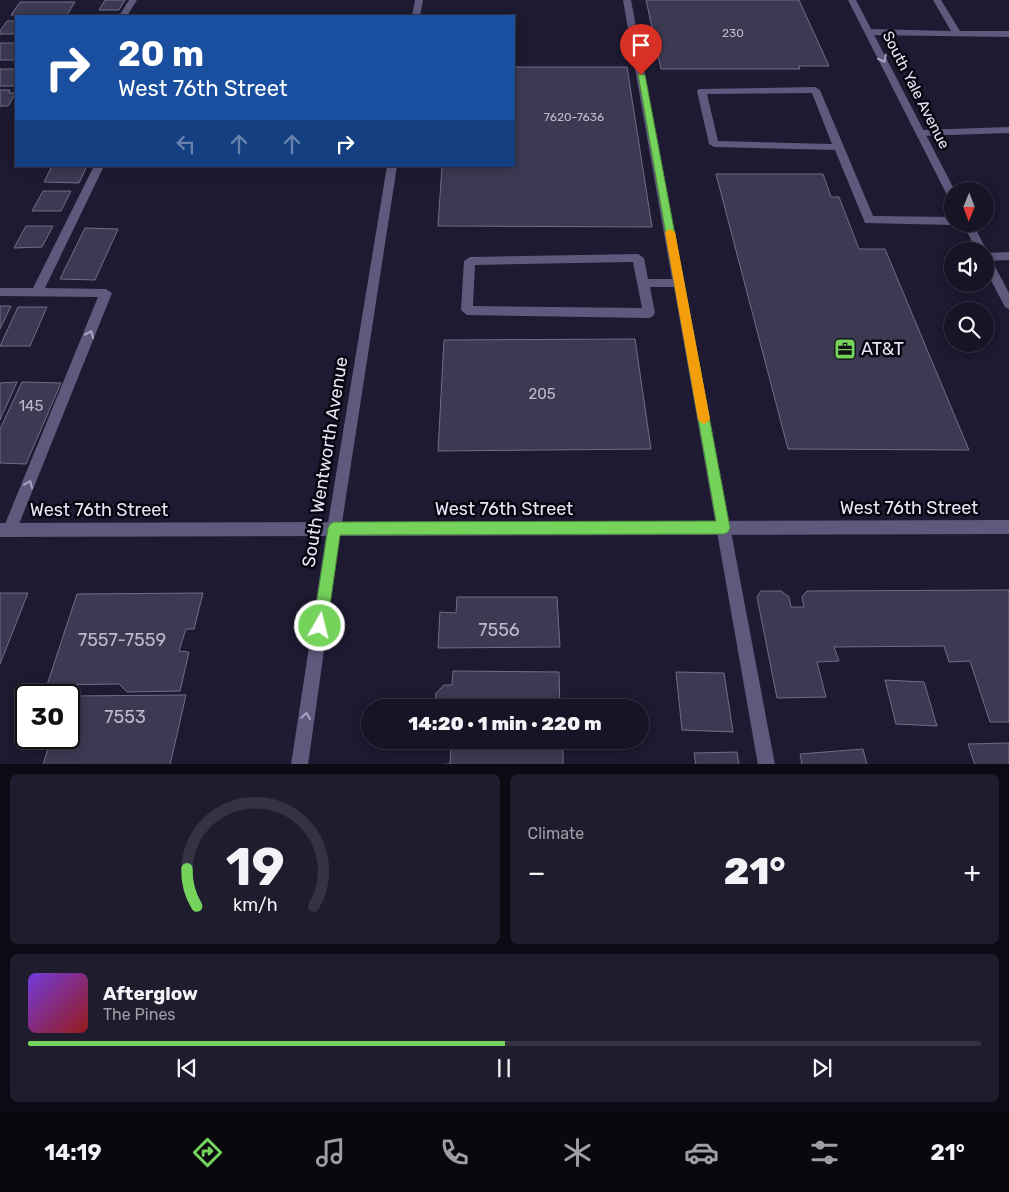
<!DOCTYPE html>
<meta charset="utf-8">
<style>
:root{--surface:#161425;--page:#1f1d2d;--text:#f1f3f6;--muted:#9e9ea7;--line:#353342;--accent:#75d25b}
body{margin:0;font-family:Rubik,sans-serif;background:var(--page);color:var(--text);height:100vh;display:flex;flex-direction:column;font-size:19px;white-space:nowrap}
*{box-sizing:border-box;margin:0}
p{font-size:16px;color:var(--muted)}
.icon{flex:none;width:28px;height:28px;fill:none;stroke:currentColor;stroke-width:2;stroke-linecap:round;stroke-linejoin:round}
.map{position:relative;height:764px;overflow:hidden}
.side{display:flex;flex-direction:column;gap:10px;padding:10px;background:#0c0b14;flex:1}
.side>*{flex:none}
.hud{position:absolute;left:15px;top:15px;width:500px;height:152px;border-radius:0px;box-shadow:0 2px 12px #0003,0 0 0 1px var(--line);background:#1a4fa0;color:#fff;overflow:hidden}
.needle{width:32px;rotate:181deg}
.controls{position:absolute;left:944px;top:182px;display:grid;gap:10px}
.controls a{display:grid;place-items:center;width:50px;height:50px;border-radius:50%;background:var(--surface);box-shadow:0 2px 12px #0003,0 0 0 1px var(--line);font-size:25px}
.speed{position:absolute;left:15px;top:684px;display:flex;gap:10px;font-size:25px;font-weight:700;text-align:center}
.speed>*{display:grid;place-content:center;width:65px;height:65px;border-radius:50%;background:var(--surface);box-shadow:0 2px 12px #0003,0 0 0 1px var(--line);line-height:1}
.speed .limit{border:2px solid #111;border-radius:8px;background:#fff;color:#111}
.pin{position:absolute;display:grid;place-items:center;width:42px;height:42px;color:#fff;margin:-51px -21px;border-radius:50% 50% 50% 0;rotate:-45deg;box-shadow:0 0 5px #0007}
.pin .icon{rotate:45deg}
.me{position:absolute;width:55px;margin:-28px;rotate:8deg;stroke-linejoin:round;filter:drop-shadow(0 0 4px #0008)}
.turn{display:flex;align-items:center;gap:18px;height:105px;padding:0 20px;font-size:22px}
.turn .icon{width:65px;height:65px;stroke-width:2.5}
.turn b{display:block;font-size:35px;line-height:42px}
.lanes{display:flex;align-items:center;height:48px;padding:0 20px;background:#0003;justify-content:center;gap:25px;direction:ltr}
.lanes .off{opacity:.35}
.big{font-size:38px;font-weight:800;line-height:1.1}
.side .card{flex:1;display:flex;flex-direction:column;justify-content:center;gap:8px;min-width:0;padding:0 18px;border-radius:8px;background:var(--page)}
.side .dial{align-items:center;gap:0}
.dial svg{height:130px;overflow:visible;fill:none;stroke:var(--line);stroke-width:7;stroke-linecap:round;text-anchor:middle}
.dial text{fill:var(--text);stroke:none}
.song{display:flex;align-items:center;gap:15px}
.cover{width:60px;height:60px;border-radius:8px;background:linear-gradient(135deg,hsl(260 70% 55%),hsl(0 70% 35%))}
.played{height:5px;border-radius:2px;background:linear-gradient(90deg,var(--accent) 50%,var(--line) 50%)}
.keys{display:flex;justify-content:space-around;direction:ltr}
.heat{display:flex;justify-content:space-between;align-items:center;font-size:28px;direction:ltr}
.side .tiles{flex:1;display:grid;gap:10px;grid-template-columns:1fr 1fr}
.card:last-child{grid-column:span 2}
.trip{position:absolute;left:361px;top:699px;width:288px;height:50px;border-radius:25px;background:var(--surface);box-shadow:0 2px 12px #0003,0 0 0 1px var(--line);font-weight:800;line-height:50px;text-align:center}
.tabs{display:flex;height:80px;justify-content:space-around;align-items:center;background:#09080f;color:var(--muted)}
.tabs .icon{width:35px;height:35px}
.tabs .current{color:var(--accent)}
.tabs b{font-size:22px;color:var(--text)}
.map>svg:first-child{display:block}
</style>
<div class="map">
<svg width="1009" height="765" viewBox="0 0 1009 765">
<rect width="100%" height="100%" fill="#1d1a31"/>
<g fill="#3c3953" stroke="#706d8a">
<path d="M105,0H125L119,10H99Z"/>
<path d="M646,0H799L829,66H799L800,69H661Z"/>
<path d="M20,2H75L67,15H11Z"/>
<path d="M7,21H16V34H0V31Z"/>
<rect x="0" y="43" width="16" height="17"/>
<path d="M514,67H627L652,227L438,226L442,166H514Z"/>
<rect x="0" y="69" width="16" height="17"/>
<path d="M0,90H10L9,93H16L8,106H0Z"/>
<path d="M52,166H87L79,183L44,182Z"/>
<path d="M716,174H823L831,197H839L859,249H885L969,450L788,449Z"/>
<path d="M43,191H71L61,211H32Z"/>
<path d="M26,226H53L42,247L14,248Z"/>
<path d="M85,228L118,229L95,280L60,279Z"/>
<path d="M0,306H11L0,329Z"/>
<path d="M18,307H47L30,346H0Z"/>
<path d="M635,339L651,449L438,451L444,340Z"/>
<path d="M17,382L0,420V383Z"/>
<path d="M22,382L61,383L26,464L0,463V429Z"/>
<path d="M1009,590V722H990L970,661L949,662L944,646L834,647L839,661L817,662L826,697L777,698L757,597L761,591H781L789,597L791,607H804L802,597L807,591Z"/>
<path d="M0,593H28L0,664Z"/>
<path d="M203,593L194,629H186L179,651L189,652L180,691L127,692L119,684L47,685L77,594Z"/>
<path d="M457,597H557L560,647L438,648L440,612L456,613Z"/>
<path d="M453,671L559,672L560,708H434L436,693L444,685H452Z"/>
<path d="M676,672L724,673L733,732L682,730Z"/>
<path d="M885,680L924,682L937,726L896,724Z"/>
<path d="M186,695L170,765H43L51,738H69V696Z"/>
<path d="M1009,743V765H975L968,744Z"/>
<path d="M451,744L563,747V765H433L450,764Z"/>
<path d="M863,749L867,765H802L800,754Z"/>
<path d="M737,752L739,765H696L694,753Z"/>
</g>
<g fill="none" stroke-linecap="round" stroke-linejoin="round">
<g fill="#5e5a7d" fill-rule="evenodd">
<path d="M129,0H137L127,16H119Z"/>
<path d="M623,0H631L775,765H758L674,287H650L655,313L653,316L649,318L467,315L461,310L464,261L470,257L638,254L644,258L648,279H672ZM633,262L642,308L473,306L475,265Z"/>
<path d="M933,0H941L960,31H1009V37L869,35L865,32L869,29L951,31Z"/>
<path d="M815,87L820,90L873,216L952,217V224H956L952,225L865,223L835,150L714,147L709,144L697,91L699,89ZM812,93L832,144L718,141L707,94Z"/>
<path d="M1009,127V133L921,136L916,133L921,130Z"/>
<path d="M94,166H104L45,288L106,289L112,293L17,529L15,534L10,536L5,534L3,529L98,297L0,296V288H33Z"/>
<path d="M1009,252V260L985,261V253Z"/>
</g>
<g fill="#5e5a7d" fill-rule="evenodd">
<path d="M415,0H423L420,16H412Z"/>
<path d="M848,0H856L955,191H952V198L947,195Z"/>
<path d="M387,166H397L341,529L308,765H291L327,529Z"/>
<path d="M963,224H973L987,251L985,254L989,255L1009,293V309L1005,307L985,269V251H977Z"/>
</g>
<path fill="#5e5a7d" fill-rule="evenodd" d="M1009,520V534L0,537V523Z"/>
</g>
<defs><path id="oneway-chevron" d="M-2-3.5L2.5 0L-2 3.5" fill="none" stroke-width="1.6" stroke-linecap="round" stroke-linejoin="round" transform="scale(1.25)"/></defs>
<g stroke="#a9a6c0">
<use href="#oneway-chevron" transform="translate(883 59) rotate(63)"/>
<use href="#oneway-chevron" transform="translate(90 334) rotate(-68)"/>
<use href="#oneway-chevron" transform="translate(29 484) rotate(-68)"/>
<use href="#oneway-chevron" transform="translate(306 716) rotate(-82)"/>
</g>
<path fill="#75d25b" stroke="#4c883b" d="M638,74L645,75L730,528L728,532L724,534L340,535L327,626L325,631L320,634L315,631L313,626L328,528L330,524L334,522L716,521Z"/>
<path fill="#f59e0b" d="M670,229L675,232L710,419L708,422L704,424L700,422L698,419L665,232Z"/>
<defs>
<g id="office-square" transform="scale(1.125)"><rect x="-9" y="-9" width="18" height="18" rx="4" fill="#75d25b" stroke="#070610"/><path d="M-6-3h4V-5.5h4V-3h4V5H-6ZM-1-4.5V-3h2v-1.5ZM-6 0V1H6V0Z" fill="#111"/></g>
</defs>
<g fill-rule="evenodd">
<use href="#office-square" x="845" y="349"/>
</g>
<g text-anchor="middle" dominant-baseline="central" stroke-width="5" stroke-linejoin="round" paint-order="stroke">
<g font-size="12" fill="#bcbacd">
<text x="733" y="33">230</text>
<text x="574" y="117">7620-7636</text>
</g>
<g font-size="15" fill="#e6e5f6" stroke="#070610">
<text transform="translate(916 90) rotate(63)">South Yale Avenue</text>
</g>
<g font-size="15" fill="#bcbacd">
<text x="542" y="394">205</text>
<text x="31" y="406">145</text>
</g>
<g font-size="18" fill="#e6e5f6" stroke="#070610" text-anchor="start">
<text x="861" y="349">AT&amp;T</text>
</g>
<g font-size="18" fill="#e6e5f6" stroke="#070610">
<text transform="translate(325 462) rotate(-81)">South Wentworth Avenue</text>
<text x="909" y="508">West 76th Street</text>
<text x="504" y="509">West 76th Street</text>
<text x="99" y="510">West 76th Street</text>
</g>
<g font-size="18" fill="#bcbacd">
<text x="499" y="630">7556</text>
<text x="122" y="640">7557-7559</text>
<text x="125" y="717">7553</text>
</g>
</g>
</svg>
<div class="controls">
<a><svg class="needle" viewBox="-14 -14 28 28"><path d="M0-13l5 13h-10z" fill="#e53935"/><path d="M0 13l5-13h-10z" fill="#9e9ea7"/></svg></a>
<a><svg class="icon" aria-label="sound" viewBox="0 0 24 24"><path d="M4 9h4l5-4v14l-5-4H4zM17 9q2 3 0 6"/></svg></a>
<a><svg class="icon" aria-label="search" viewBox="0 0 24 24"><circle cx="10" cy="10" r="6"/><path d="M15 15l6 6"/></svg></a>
</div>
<div class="speed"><div class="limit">30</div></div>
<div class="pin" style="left:641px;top:75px;background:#d93025"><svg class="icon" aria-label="arrive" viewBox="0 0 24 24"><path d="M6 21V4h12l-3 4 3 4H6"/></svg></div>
<svg class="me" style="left:320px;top:626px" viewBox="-20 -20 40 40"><circle r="17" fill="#75d25b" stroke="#fff" stroke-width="3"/><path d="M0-11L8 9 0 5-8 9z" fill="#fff"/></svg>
<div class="trip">14:20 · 1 min · 220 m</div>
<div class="hud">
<div class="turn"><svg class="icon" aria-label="right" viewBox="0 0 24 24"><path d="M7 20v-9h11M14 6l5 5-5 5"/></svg><div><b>20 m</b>West 76th Street</div></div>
<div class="lanes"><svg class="icon off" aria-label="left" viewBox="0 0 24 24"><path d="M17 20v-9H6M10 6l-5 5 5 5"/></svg><svg class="icon off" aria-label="ahead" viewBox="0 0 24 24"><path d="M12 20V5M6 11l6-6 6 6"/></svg><svg class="icon off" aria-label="ahead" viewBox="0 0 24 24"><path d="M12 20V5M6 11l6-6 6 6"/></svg><svg class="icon" aria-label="right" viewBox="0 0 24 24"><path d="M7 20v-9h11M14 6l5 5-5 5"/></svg></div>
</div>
</div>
<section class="side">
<div class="tiles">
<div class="card dial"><svg viewBox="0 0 100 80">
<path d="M14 69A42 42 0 1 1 86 69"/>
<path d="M14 69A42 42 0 0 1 8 46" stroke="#75d25b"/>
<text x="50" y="56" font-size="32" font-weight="700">19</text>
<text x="50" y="72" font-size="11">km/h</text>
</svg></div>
<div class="card"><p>Climate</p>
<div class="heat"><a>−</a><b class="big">21°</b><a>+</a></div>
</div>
<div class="card">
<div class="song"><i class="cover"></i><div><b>Afterglow</b><p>The Pines</p></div></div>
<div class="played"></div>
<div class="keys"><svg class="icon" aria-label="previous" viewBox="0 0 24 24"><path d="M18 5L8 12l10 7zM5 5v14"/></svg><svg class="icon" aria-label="pause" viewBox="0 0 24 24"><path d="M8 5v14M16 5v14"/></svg><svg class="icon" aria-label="next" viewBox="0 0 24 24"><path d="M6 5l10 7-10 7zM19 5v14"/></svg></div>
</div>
</div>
</section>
<nav class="tabs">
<b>14:19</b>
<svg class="icon current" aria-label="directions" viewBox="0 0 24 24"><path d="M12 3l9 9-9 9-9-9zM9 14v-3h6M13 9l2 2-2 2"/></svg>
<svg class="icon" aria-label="music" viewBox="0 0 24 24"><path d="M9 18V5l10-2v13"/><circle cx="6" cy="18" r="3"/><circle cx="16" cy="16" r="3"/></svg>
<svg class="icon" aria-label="phone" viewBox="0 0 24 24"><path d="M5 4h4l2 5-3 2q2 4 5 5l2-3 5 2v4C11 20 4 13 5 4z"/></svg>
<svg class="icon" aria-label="climate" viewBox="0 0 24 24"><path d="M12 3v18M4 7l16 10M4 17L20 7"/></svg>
<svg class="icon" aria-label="car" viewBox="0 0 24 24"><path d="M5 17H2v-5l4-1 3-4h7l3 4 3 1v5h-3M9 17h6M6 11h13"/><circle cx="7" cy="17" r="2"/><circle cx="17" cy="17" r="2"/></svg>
<svg class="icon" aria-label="filters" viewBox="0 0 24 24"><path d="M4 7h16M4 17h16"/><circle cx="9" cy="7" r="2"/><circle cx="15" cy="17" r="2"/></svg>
<b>21°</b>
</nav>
